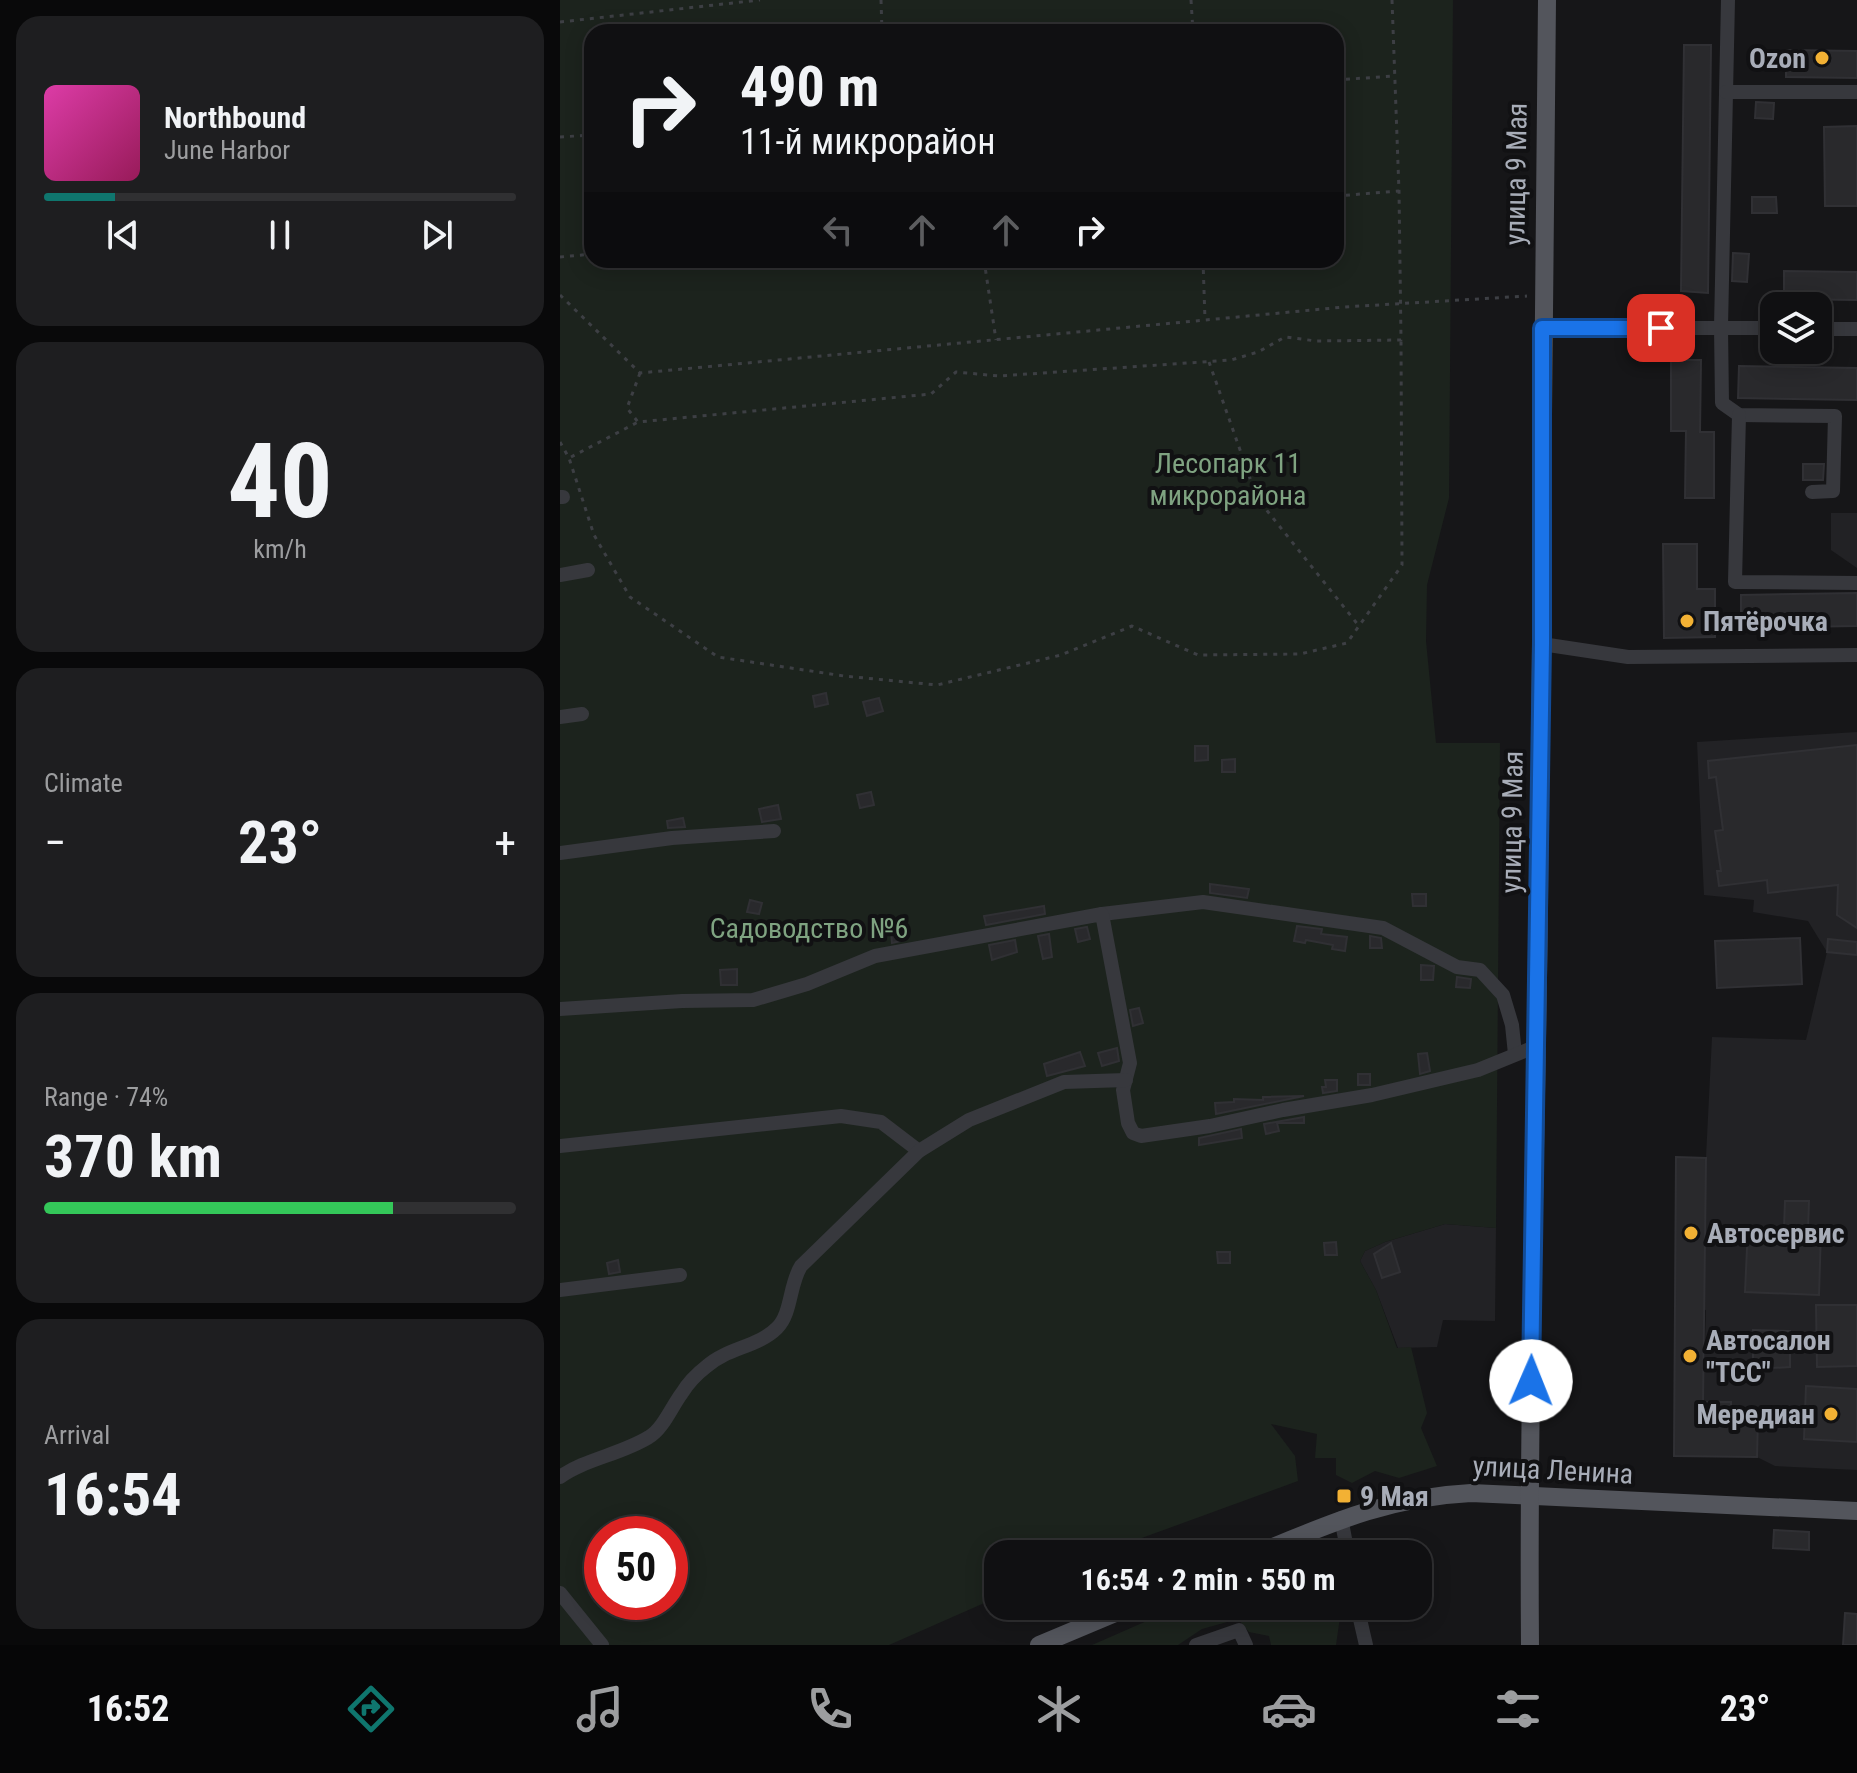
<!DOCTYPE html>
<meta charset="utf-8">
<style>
:root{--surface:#101012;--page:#1e1e20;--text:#f1f3f6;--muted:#9c9d9f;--line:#303032;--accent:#0f766e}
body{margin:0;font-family:"Roboto Condensed",sans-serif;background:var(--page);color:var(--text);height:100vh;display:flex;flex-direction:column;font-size:30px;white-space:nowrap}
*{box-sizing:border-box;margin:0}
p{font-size:26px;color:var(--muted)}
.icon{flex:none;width:44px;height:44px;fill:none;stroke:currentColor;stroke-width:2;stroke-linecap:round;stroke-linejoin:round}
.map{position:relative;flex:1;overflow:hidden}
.side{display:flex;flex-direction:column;gap:16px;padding:16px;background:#09090a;width:560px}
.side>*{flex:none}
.banner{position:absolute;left:24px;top:24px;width:760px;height:244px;border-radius:24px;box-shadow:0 4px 20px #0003,0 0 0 2px var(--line);background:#101012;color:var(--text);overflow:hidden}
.tools{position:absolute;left:1200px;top:292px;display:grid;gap:16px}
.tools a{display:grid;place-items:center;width:72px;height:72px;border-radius:16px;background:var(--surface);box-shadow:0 4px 20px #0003,0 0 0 2px var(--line);font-size:40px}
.speed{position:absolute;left:24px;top:1516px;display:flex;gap:16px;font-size:40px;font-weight:700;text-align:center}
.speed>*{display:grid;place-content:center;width:104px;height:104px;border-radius:50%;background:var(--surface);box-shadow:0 4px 20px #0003,0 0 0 2px var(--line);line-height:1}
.speed .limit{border:12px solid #d22;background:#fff;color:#111}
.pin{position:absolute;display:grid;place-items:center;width:68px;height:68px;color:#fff;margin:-34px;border-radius:16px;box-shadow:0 4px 12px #0006}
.me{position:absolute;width:88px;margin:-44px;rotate:1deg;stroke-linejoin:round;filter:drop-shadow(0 0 6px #0008)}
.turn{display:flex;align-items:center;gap:28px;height:168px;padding:0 24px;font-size:36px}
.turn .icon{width:104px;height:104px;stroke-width:2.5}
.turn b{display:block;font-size:56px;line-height:68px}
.lanes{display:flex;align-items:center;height:76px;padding:0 24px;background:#0003;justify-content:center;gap:40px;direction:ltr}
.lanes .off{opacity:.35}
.big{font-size:60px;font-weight:700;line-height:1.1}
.side .widget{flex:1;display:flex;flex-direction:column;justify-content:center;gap:12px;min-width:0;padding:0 28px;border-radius:24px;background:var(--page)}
.side .dial{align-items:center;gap:0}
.dial b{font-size:104px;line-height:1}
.song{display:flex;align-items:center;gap:24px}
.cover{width:96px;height:96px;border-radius:12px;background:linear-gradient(135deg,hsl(320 70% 55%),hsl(330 70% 35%))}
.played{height:8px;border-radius:4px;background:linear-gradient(90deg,var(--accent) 15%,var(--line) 15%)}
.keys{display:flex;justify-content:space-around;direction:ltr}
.heat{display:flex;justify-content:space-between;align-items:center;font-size:44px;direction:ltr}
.charge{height:12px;border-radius:6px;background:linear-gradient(90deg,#34c759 74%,var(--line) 0)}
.trip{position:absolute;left:424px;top:1540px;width:448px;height:80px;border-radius:24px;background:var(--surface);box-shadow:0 4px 20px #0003,0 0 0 2px var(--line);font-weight:700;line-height:80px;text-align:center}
.tab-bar{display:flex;height:128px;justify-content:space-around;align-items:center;background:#060607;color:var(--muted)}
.tab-bar .icon{width:56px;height:56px}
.tab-bar .on{color:var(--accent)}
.tab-bar b{font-size:36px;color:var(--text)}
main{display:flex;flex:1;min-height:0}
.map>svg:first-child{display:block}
</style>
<main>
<section class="side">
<div class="widget">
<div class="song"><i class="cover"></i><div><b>Northbound</b><p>June Harbor</p></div></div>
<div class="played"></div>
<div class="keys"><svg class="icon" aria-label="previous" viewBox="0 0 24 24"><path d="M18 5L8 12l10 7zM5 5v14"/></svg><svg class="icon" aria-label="pause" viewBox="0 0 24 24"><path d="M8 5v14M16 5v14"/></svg><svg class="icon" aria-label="next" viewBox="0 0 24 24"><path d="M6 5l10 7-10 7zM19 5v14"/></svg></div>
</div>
<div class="widget dial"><b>40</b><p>km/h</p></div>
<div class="widget"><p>Climate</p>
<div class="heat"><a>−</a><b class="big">23°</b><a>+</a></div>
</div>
<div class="widget"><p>Range · 74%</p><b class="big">370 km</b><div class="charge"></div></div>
<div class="widget"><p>Arrival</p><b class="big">16:54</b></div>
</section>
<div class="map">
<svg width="1297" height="1645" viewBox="0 0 1297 1645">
<rect width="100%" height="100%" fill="#161618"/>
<g fill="#222225">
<path d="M1271,513H1297V568L1271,550Z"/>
<path d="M1297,732V1470L1215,1466L1197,1457V1416H1171V1402H1143L1146,1310L1115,1309L1116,1157H1146L1152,1037L1246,1040L1267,952L1248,921L1193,912L1194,900L1144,895L1137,742Z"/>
<path d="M885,1224L936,1228L935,1321L883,1320L877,1347L838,1348L816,1290L800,1261L805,1251L825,1242Z"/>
</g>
<g fill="#1c231d" fill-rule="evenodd">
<path d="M0,0H893L889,498L867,585L866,641L876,743H940L936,1228L885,1224L825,1242L805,1251L800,1261L816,1290L837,1348L851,1347L867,1413L861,1428L877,1466L839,1478L815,1471L792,1483L776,1475V1458H755L757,1434L711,1424L735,1456L738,1481L538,1554H438V1597L329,1645H0ZM32,32H776V260H32ZM42,1534H110V1602H42Z"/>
<path d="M766,1541L777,1546L782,1554H739L752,1546Z"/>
<path d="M621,1606H786L780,1617L776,1645H711L709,1636L689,1632L678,1619L642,1629L618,1645H532Z"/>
</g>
<g fill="#29292c" stroke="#303034" stroke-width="2">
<path d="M1124,45H1151L1148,293L1121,291Z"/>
<path d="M1226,50L1297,51V78L1226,77Z"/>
<path d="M1196,102L1214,103L1213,119L1195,118Z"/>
<path d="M1297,126V206H1265L1264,127Z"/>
<path d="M1192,197H1216L1217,213H1192Z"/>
<path d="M1173,253L1189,254L1187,282L1172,281Z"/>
<path d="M1224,271L1297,272V300L1224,299Z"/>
<path d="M1111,360H1141L1140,432H1154V498H1125L1126,431H1111Z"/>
<path d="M1179,366L1297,368V400L1178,398Z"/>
<path d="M1243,464H1264L1263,480H1243Z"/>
<path d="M1103,544H1137V589H1155V637L1104,638Z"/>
<path d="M1297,593V626L1181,628V595Z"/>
<path d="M266,693L268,704L255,707L253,696Z"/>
<path d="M319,698L323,711L307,716L303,702Z"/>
<path d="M1297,745V928L1277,915L1278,885L1208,893L1207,880L1159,886L1157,871H1161L1155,831L1163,830L1156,777L1149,778L1148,761Z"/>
<path d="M635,746H648V760L635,761Z"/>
<path d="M675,759V772H662V760Z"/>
<path d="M311,792L314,805L300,808L297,795Z"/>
<path d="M218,805L221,819L202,822L199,809Z"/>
<path d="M123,818L125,827L108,828L107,821Z"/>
<path d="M650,884L689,889L687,898L650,893Z"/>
<path d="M852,894H866V906H853Z"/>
<path d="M190,900L202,903L199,914L187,912Z"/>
<path d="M484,906L485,914L426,925L424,916Z"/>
<path d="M737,926L762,929L761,934L787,937L785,951L772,949L773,945L746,940L745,943L734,941Z"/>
<path d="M527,927L530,939L518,942L515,929Z"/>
<path d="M344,931L345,940L332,943L331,932Z"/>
<path d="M489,934L492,957L483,959L478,936Z"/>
<path d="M810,936L821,938L822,948H810Z"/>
<path d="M1240,938L1242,984L1157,988L1155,941Z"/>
<path d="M1268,939L1297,942V955L1267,952Z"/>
<path d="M455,940L457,952L432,960L429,945Z"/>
<path d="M861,965L874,966L873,980H861Z"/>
<path d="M177,969V985H161L160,970Z"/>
<path d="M897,977L911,979L910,988L896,987Z"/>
<path d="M579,1008L583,1023L573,1026L570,1010Z"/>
<path d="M557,1048L559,1061L542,1066L538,1053Z"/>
<path d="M520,1052L525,1066L487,1076L484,1064Z"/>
<path d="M867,1053L870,1071L860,1074L858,1054Z"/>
<rect x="798" y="1074" width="12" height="11"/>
<path d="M765,1080H777V1091L763,1093L762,1087H766Z"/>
<path d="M744,1096L656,1114L655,1103L674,1102V1099L703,1100V1097Z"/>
<path d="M744,1117V1123H717L719,1131L706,1134L704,1124Z"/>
<path d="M681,1129L682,1138L639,1145V1138Z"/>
<path d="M1116,1157L1146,1158L1143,1402H1171V1416H1198L1197,1457L1114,1456Z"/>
<path d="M1225,1201H1249L1248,1230H1261L1259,1295L1185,1292L1188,1227L1224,1228Z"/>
<path d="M776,1242L777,1255H765L764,1243Z"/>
<path d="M831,1243L840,1272L822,1278L814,1254Z"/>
<path d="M657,1252H670V1263H658Z"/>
<path d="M58,1260L60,1272L49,1274L47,1263Z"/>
<path d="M1256,1305H1297V1366L1257,1367Z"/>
<path d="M1193,1330L1230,1331V1367L1193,1369Z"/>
<path d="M1246,1386L1297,1389V1442L1244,1439Z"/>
<path d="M1214,1530L1249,1532V1550L1213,1548Z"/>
<path d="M1285,1613L1297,1614V1645H1283Z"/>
</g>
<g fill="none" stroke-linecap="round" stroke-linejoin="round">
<g stroke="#3d3f44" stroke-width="3" stroke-dasharray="4 6" stroke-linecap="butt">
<path d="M321,0L322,32"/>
<path d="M631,0L633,32"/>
<path d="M0,22L200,0"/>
<path d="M776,80L834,76"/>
<path d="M0,137L32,135"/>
<path d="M776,196L839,191"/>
<path d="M0,257L32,254"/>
<path d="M424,260L436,340"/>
<path d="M643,260L645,320"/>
<path d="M0,295L80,373L784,307L967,296"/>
<path d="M649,362L697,498L799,626"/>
<path d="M80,373L67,408L78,422L371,394L396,372L439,376L671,360L698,352L725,337L756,341L841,340L839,191L832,0"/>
<path d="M0,442L9,458L34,535L70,597L158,657L284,676L377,685L501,655L572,626L638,655L740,654L787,643L842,565L841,340"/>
<path d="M11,457L78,422"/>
</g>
<g stroke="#37383d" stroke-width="14">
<path d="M1168,0L1161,327L1162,403L1179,415L1275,416L1273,491L1252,492"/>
<path d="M1166,92H1297"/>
<path d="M982,328H1214"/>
<path d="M1258,329H1297"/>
<path d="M1179,415L1175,582L1297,583"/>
<path d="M0,497H3"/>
<path d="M0,575L28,570"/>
<path d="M982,644L1068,657L1297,655"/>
<path d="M0,717L22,714"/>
<path d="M0,853L112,838L214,831"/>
<path d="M542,914L643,902L823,928L897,967L920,970L943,995L952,1025L955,1054"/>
<path d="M0,1009L122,1001L193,1000L247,984L315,956L542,914L570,1063L563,1090L568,1123L573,1133L581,1136L650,1126L723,1110L812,1095L918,1070L977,1046"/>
<path d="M0,1146L281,1116L321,1122L359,1151"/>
<path d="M0,1290L120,1275"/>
<path d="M0,1477C25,1459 62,1454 89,1437C103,1429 112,1406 122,1393C128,1383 138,1373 147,1366C167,1348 198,1347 217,1328C232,1313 229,1285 241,1266L359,1151L409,1120L504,1082L566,1080"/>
<path d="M781,1518L788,1554"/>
<path d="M0,1593L42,1645"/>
<path d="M797,1606L806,1645"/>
<path d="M636,1645L679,1630L686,1645"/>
</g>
<g stroke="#53555c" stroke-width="18">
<path d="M696,1554C771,1523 829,1497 911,1493L1297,1511"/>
<path d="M479,1645L572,1606"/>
<path d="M970,1645C968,1400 976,1155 979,909C982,606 982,303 987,0"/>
</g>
</g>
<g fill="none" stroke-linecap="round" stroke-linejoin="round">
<g stroke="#114b97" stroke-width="20">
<path id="route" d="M971,1381L982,644V328H1101"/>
</g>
<use href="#route" stroke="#1a73e8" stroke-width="14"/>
</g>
<g fill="#f2b134" stroke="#111113" stroke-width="3">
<circle cx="1262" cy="58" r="8"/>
<circle cx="1127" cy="621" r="8"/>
<circle cx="1131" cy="1233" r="8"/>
<circle cx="1130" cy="1356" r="8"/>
<circle cx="1271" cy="1414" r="8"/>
<rect x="776" y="1488" width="16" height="16" rx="4"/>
</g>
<g text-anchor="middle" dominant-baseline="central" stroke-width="8" stroke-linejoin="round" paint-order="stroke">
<g font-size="28" font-weight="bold" fill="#a8adb8" stroke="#111113" text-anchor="start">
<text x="1246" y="58" text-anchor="end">Ozon</text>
<text x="1143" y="621">Пятёрочка</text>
<text x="1147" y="1233">Автосервис</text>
<text x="1146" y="1340">Автосалон<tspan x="1146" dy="32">"ТСС"</tspan></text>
<text x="1255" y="1414" text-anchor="end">Мередиан</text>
<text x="800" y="1496">9 Мая</text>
</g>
<g font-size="28" fill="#a8adb8" stroke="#111113">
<text transform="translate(956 174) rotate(-89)">улица 9 Мая</text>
<text transform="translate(952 822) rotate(-89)">улица 9 Мая</text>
<text transform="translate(993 1470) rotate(3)">улица Ленина</text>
</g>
<g font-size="28" fill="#7fa381" stroke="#111113">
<text x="668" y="463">Лесопарк 11<tspan x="668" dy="32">микрорайона</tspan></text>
<text x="249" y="928">Садоводство №6</text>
</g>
</g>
</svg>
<div class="tools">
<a><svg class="icon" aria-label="layers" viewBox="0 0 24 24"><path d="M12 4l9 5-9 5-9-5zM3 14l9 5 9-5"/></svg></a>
</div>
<div class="speed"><div class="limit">50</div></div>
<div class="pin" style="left:1101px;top:328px;background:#d93025"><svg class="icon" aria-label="arrive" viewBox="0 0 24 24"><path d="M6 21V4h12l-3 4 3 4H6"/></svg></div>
<svg class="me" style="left:971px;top:1381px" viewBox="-20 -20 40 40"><circle r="19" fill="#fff"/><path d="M0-13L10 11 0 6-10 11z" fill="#1a73e8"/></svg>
<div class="trip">16:54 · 2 min · 550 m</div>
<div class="banner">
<div class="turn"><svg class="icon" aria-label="right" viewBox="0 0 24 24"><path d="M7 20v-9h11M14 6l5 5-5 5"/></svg><div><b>490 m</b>11-й микрорайон</div></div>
<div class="lanes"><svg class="icon off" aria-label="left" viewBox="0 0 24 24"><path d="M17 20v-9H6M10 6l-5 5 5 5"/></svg><svg class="icon off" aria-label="ahead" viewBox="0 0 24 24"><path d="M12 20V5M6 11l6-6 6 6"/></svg><svg class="icon off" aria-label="ahead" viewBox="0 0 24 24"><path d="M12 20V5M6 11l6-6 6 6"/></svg><svg class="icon" aria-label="right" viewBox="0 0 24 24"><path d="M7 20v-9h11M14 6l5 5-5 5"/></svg></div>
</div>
</div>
</main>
<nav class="tab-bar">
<b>16:52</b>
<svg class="icon on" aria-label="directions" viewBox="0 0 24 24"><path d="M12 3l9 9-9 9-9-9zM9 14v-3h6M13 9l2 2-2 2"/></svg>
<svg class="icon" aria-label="music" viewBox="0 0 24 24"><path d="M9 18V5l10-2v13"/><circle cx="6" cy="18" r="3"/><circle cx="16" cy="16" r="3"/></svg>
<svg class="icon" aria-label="phone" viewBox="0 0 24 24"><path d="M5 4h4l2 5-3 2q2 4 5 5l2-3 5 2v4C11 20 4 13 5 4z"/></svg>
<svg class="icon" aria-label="climate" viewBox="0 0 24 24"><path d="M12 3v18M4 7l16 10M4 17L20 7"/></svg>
<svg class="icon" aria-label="car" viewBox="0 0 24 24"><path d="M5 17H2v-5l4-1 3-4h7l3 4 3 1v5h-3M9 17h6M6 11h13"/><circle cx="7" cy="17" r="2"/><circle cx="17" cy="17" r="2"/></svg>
<svg class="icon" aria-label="filters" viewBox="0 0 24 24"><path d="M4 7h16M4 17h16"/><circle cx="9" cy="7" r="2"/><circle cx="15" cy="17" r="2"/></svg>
<b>23°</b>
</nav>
